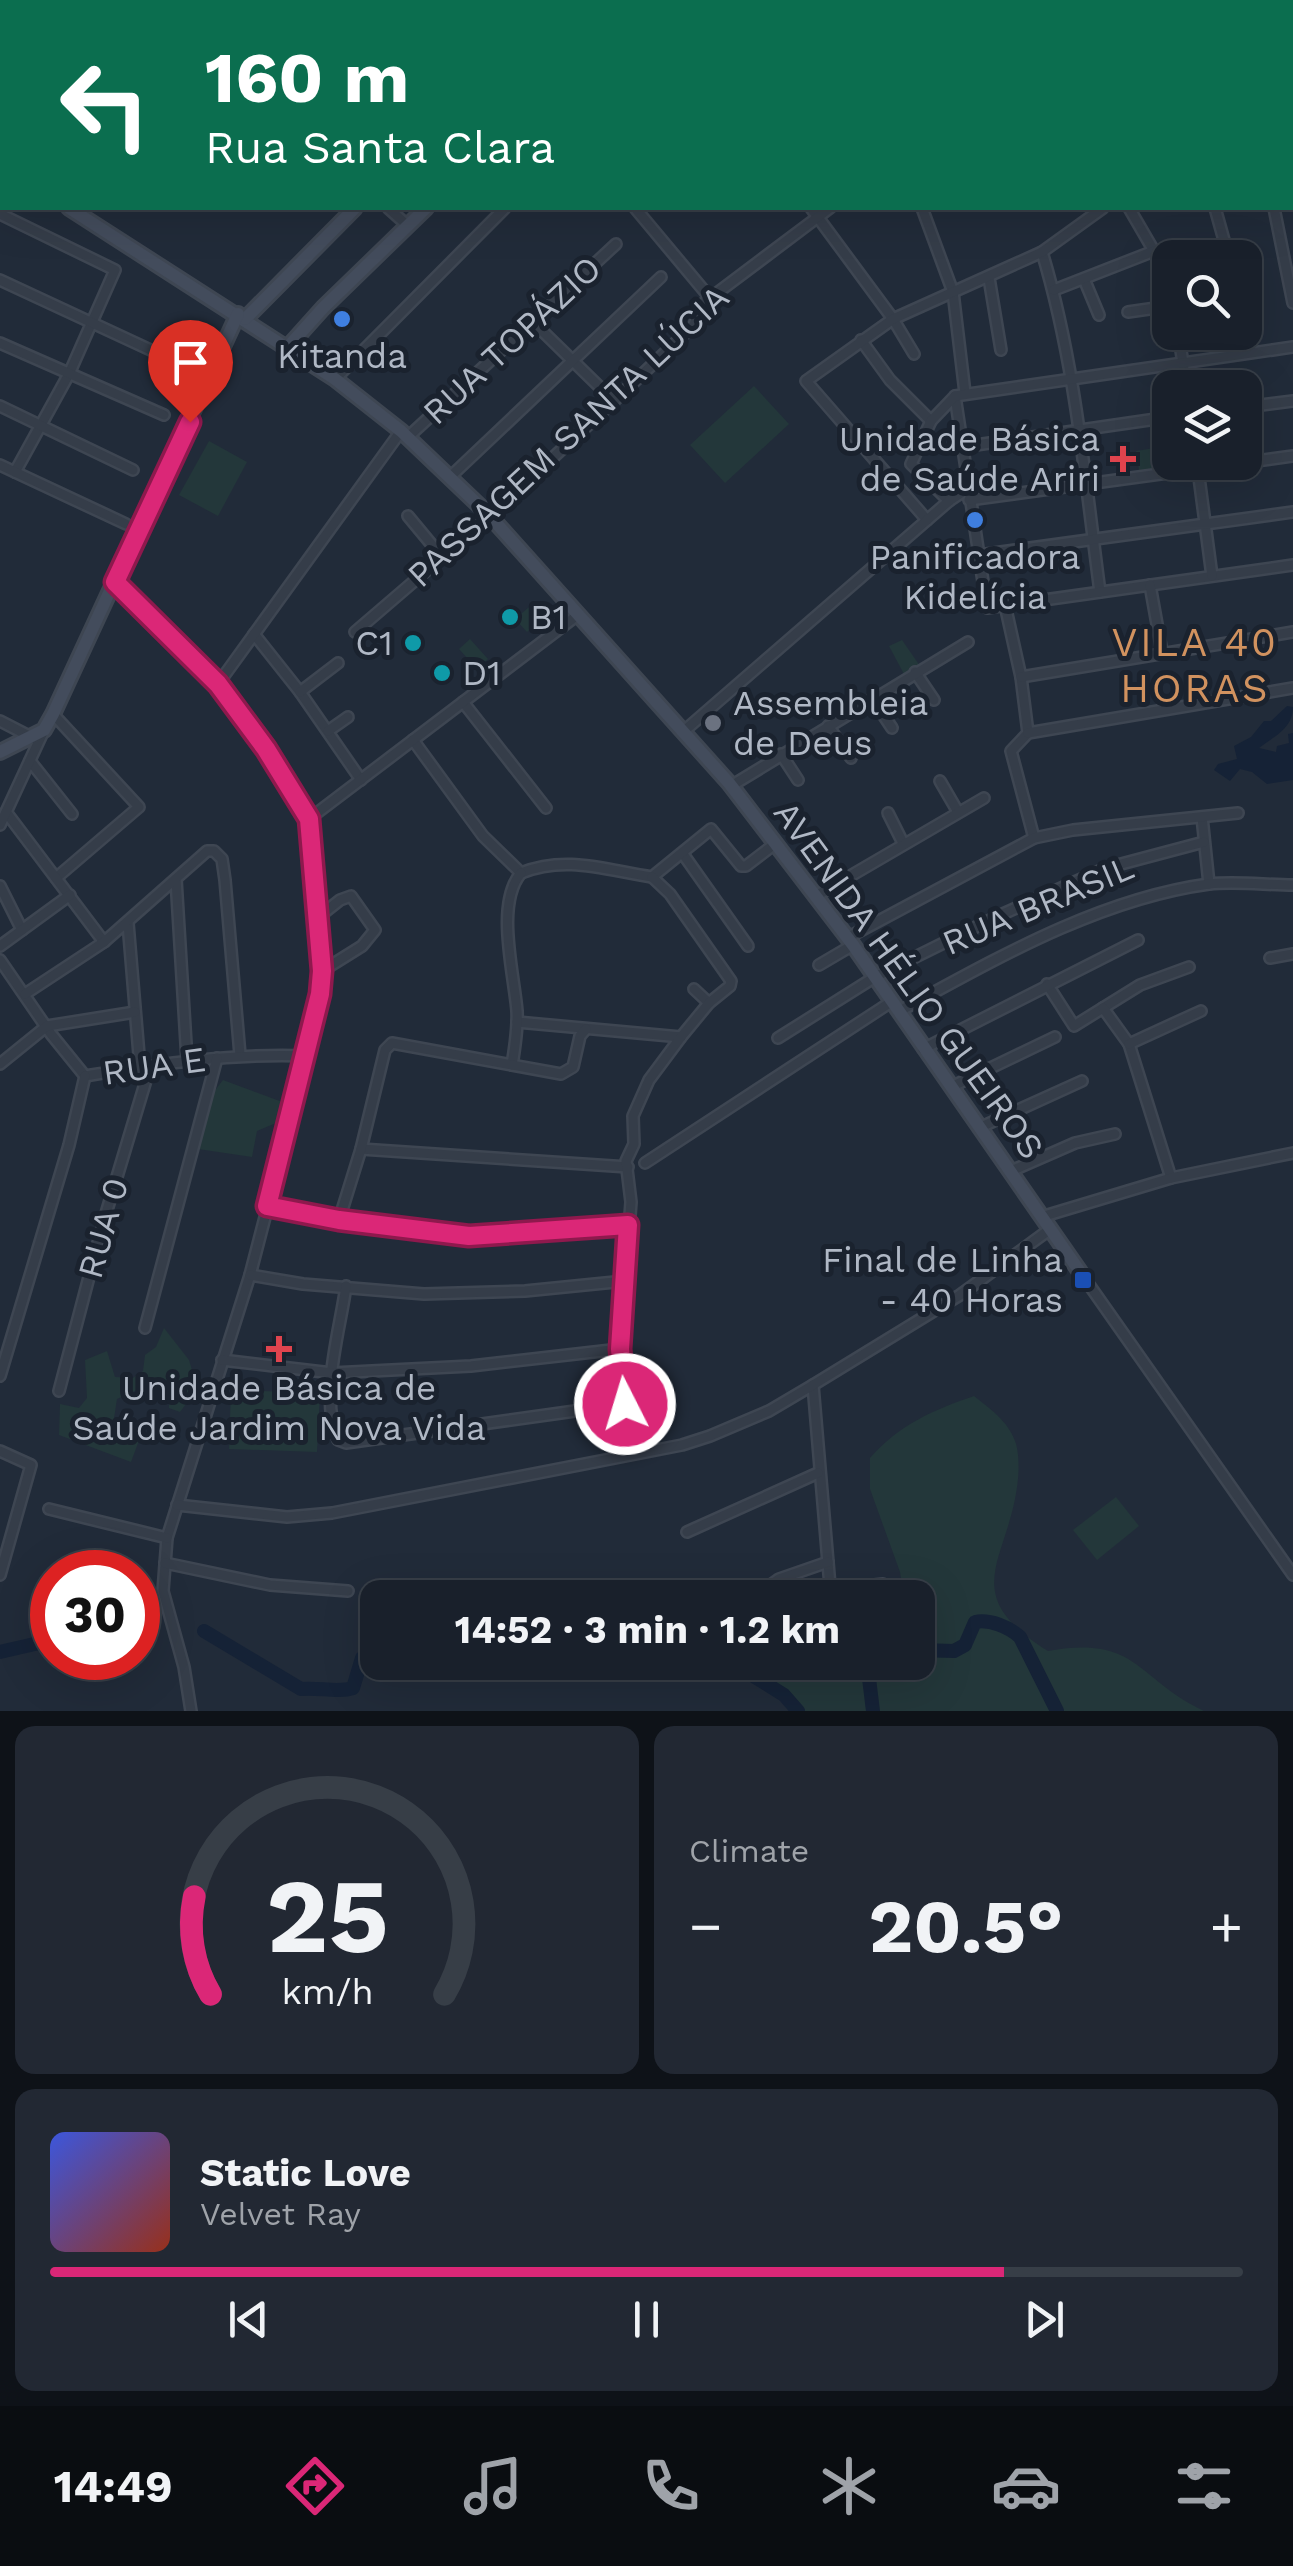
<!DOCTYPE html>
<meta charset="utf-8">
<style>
:root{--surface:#19202b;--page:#222833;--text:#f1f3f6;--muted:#9fa3a9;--line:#373e47;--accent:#db2777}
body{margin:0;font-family:"Work Sans",sans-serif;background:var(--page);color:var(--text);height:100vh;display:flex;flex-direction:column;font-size:38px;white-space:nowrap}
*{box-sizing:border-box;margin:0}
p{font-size:32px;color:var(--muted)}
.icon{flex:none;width:55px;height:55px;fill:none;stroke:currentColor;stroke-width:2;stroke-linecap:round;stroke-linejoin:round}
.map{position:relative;height:1711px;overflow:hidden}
.drawer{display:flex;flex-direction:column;gap:15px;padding:15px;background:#0e1218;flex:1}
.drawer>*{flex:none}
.guide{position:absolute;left:0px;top:0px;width:1295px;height:210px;box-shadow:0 10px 40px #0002,0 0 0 2px var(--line);background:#0b6e4f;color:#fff;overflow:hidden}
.fabs{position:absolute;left:1152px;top:240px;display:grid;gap:20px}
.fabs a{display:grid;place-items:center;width:110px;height:110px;border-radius:20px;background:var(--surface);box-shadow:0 10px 40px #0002,0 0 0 2px var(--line);font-size:50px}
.speed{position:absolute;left:30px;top:1550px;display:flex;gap:20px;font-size:50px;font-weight:700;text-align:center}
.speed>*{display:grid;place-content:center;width:130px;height:130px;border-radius:50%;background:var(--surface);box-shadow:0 10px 40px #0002,0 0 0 2px var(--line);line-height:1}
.speed .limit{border:15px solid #d22;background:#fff;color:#111}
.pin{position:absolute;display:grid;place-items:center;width:85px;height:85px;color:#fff;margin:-102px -42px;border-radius:50% 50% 50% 0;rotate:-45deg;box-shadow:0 0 10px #0007}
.pin .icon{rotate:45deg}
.me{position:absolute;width:110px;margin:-55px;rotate:355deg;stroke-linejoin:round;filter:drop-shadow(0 0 8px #0008)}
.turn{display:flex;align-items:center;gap:35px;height:210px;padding:0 40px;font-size:45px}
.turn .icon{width:130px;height:130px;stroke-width:2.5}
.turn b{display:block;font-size:70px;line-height:85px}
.big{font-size:75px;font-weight:700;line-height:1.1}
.drawer .tile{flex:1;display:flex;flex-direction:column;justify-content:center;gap:15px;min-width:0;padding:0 35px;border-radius:20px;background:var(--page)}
.drawer .dial{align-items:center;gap:0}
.dial svg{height:260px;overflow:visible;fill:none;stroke:var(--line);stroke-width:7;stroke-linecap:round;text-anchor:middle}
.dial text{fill:var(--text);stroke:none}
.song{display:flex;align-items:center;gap:30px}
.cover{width:120px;height:120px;border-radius:15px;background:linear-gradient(135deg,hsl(230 70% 55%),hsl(10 70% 35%))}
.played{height:10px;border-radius:5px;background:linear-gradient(90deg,var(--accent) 80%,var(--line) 80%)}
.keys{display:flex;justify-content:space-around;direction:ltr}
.heat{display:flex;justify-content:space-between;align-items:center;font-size:55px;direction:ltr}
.drawer .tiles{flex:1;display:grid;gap:15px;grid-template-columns:1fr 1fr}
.tile:last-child{grid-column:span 2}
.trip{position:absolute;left:360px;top:1580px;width:575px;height:100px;border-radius:20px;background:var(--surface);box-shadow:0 10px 40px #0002,0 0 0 2px var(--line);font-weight:700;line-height:100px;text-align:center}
.menu{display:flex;height:160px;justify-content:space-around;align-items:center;background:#0a0d11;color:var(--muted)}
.menu .icon{width:70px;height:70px}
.menu .on{color:var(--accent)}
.menu b{font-size:45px;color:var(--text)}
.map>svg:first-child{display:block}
</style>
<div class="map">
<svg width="1293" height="1711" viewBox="0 0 1293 1711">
<rect width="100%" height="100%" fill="#212b39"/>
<g fill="#23373a">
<path d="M754,386L789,424L725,483L690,445Z"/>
<path d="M1170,423V462L1195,463L1196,468L1140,476L1136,451L1155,448L1153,426Z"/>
<path d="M209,441L247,462L218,516L179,495Z"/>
<path d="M535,602L546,614L527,632L515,619Z"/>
<path d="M470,639L488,659L477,669L459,649Z"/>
<path d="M902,640L920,666L905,676L889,646Z"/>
<path d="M223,1080L285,1103L283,1120L257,1131L252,1157L198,1149L213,1093Z"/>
<path d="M164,1328L189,1360L196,1383L210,1388L203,1403L186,1404L180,1412L169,1408V1387L150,1384L117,1399L113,1425L144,1427L131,1462L59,1435L60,1404L79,1408L87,1398L85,1360L107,1351L115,1377L133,1378L143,1371L145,1355L156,1347Z"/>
<path d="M231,1390L320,1393L317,1452L229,1449Z"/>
<path d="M974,1396C989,1408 1008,1421 1015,1441C1019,1451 1019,1468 1018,1479C1010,1561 954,1592 1048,1651C1138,1635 1135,1678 1204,1711H793L766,1687V1675C810,1652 869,1662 918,1662V1598L904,1597L900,1572L870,1489V1458C899,1425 933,1410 974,1396Z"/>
<path d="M1116,1497L1139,1526L1097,1560L1073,1530Z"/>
</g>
<path fill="#152236" d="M1287,706L1293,707C1293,728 1275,736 1259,748L1276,752L1277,746L1289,743L1288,734L1293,733V780L1267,784L1252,772L1240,769L1230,781L1214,770L1218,764L1237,759L1234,746L1251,737L1264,721H1271Z"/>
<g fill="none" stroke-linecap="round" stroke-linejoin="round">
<g stroke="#152236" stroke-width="14">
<path d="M204,1631L301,1689C318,1687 338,1693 353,1688L362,1658L378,1651"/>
<path d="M918,1650L954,1651L965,1645L975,1622C990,1619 1009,1627 1020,1637L1057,1711"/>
<path d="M0,1652L52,1640"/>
<path d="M731,1662L784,1695L798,1711"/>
<path d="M867,1662L873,1711"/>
</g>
<g stroke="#3e4652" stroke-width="14">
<g id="minor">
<path d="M752,0L754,2"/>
<path d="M865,0V2"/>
<path d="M1241,0V2"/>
<path d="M974,2L991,0"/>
<path d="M1090,2V0"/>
<path d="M0,173L2,168"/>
<path d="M388,208L407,225"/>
<path d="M635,208L711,299"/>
<path d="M811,208L893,319L914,354"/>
<path d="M922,208L953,292L965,393"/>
<path d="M1129,208L1154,251L1170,293"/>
<path d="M1215,208L1229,258"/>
<path d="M1274,208L1293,303"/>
<path d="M0,214L115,270L69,374L15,472"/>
<path d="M1042,252C1075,361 1085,479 1100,592"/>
<path d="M989,278L1001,350"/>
<path d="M1084,279L1099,315"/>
<path d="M0,280L185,366"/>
<path d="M1054,290L1154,251"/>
<path d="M1128,312L1170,306"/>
<path d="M531,320L614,401"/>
<path d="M1178,332L1187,388"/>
<path d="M1244,332L1248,352"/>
<path d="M861,340L890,380L931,421"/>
<path d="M0,343L164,415"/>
<path d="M335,379L505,208"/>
<path d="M955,396L987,608L1293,565"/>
<path d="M0,406L133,470"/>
<path d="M1245,407L1293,401"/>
<path d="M408,437L616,244"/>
<path d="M962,447L1170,417"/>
<path d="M1197,462L1212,576"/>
<path d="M0,465L126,524"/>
<path d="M451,476L661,277"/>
<path d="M969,500L1293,456"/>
<path d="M949,501L911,464L931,421L955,396L1293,347"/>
<path d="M408,516L442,557"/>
<path d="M927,520L806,381L893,319L1042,252L1103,208"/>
<path d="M979,555L1293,512"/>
<path d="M115,582L218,684L251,727L309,819L322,971L316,1021L250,1275L167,1538L163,1591L184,1667L191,1711"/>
<path d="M1150,585L1162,652"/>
<path d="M1005,605L1021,677L1028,733L1011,751L1034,838"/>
<path d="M355,632L490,516L614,401L694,325L701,305L830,208"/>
<path d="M254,634L300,692L361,780"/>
<path d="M915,672L934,700"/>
<path d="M1021,677L1293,632"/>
<path d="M218,684L401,431"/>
<path d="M300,692L338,663"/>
<path d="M872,698L892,728"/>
<path d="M463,702L546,808"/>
<path d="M53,714L139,807L56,878"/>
<path d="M0,721L33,738"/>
<path d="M828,726L851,758"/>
<path d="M328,731L348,717"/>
<path d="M684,731L949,501L967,489"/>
<path d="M1028,733L1293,688"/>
<path d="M413,740L483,836L521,873"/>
<path d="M781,754L798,780"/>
<path d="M30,761L72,814"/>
<path d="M940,781L958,812"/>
<path d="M731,786L968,642"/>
<path d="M6,812L104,942"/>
<path d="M888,813L903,843"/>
<path d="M1202,817L1209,884"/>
<path d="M309,819L579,614"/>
<path d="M0,825L44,730"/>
<path d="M683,854L748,946"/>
<path d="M521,873C566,855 605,870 652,877L711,829L741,866H746L776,843"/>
<path d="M176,879L187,1060"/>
<path d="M0,886L22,930"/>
<path d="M816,896L984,798"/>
<path d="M316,919L340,900L351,896L375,930L362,946L322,971"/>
<path d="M128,923L140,1067"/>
<path d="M847,938L1034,838L1073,830L1238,813"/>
<path d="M0,946L70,895"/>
<path d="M1270,958L1293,954"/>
<path d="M0,960L51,1034L85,1076"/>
<path d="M819,965L853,945"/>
<path d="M1047,984L1074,1026L1140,985L1189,967"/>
<path d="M694,989L709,1003"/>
<path d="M25,994L104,942L207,851H214L222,859L225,880L240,1055"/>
<path d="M1103,1008L1129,1044L1171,1178"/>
<path d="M898,1012C994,960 1098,899 1209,884C1236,881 1266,885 1293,885"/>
<path d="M517,1022L681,1037"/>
<path d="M778,1038L875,977L996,917L1106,868L1204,842"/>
<path d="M1129,1044L1201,1011"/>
<path d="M923,1049L1138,940"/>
<path d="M0,1064L47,1026L135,1012"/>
<path d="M512,1065C515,1047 518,1029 517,1011C514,973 495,904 521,873"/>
<path d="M85,1076C159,1064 232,1053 307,1056"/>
<path d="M951,1087L1055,1037"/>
<path d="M981,1127L1082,1081"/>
<path d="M361,1149L628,1167"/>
<path d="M645,1163L891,1002"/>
<path d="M1011,1171L1075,1143L1115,1134"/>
<path d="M267,1206L339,1220L469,1236L628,1225"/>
<path d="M1041,1217L1171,1178L1293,1153"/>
<path d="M339,1220L361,1149L385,1050L392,1043L561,1074L573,1067L580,1036L586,1029"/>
<path d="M250,1275L303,1284L424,1294L525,1291L625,1281"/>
<path d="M1085,1279L1293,1575"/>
<path d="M346,1286C340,1331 319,1396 338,1440L346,1443L625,1404"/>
<path d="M145,1328L217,1058"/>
<path d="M222,1360L332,1373L471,1366L620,1349"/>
<path d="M0,1376L69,1145L85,1076"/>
<path d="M813,1385L831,1598"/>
<path d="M59,1391L104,1220L150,1067"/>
<path d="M0,1451L31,1465L0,1575"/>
<path d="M628,1454L620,1349L631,1202L626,1161L634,1144L633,1116L649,1080L681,1037L709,1003L730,986L731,981L670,894L652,877"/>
<path d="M177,1505L287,1517L332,1513L682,1445L710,1436L769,1411L813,1385L960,1295L1049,1230"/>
<path d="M49,1509L167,1538"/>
<path d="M687,1532L818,1473"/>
<path d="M165,1563L270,1585L348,1591"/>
<path d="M752,1598L779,1579L828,1562"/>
<path d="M813,1598L830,1590L883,1584"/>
</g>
</g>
<g stroke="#3e4652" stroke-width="18">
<g id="secondary">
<path d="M660,0L662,2"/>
<path d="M560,2L563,0"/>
<path d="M674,2L678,0"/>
<path d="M0,151L2,155"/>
<path d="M69,208L335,379L401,431L488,514L729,783L853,945L1085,1279"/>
<path d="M245,319L355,208"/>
<path d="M288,347L323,308L426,208"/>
<path d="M0,752L44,730L53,714L238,314"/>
</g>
</g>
<use href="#minor" stroke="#353d49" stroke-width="9"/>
<use href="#secondary" stroke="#434c5c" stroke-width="12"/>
</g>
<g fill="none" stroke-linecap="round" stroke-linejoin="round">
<g stroke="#8e194d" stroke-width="25">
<path id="route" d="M190,422L115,582L218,684L266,749L309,819L322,971L320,994L267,1206L339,1220L469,1236L628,1225L620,1349L625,1404"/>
</g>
<use href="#route" stroke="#db2777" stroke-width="18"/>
</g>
<g fill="#3f7fe0" stroke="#1a222e" stroke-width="4">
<circle cx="342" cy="319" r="10"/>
<circle cx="975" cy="520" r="10"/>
</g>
<g fill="#e0444e" stroke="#1a222e" stroke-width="4">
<path d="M1118 444h10v10h10v10h-10v10h-10v-10h-10v-10h10z"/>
<path d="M274 1334h10v10h10v10h-10v10h-10v-10h-10v-10h10z"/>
</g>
<g fill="#0f9aa8" stroke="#1a222e" stroke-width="4">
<circle cx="510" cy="617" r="10"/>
<circle cx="413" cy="643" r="10"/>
<circle cx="442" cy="673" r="10"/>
</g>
<circle fill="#6b7280" stroke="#1a222e" stroke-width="4" cx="713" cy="723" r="10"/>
<rect fill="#1a4fb4" stroke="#1a222e" stroke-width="4" x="1073" y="1270" width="20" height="20" rx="5"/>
<g text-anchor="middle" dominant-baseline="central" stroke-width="10" stroke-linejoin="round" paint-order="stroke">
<g font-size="35" fill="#b0b8c5" stroke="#1a222e">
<text transform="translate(512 340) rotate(-43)">RUA TOPÁZIO</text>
<text transform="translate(568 436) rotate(-43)">PASSAGEM SANTA LÚCIA</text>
<text transform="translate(1038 905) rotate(-23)">RUA BRASIL</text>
<text transform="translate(909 980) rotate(54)">AVENIDA HÉLIO GUEIROS</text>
<text transform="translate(154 1066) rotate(-8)">RUA E</text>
<text transform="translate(103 1228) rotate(-74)">RUA 0</text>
</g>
<g font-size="35" fill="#b0b8c5" stroke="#1a222e">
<text x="342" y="356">Kitanda</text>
<text x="1100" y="439" text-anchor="end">Unidade Básica<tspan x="1100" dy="40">de Saúde Ariri</tspan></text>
<text x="975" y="557">Panificadora<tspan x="975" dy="40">Kidelícia</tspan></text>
<text x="530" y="617" text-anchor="start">B1</text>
<text x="393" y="643" text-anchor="end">C1</text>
<text x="462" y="673" text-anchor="start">D1</text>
<text x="733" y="703" text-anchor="start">Assembleia<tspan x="733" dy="40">de Deus</tspan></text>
<text x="1063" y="1260" text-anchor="end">Final de Linha<tspan x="1063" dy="40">- 40 Horas</tspan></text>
<text x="279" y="1388">Unidade Básica de<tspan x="279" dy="40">Saúde Jardim Nova Vida</tspan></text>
</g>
<g font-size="40" letter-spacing="2.5" fill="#d1925f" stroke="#1a222e">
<text x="1195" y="642">VILA 40<tspan x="1195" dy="46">HORAS</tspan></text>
</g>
</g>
</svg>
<div class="fabs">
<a><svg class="icon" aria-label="search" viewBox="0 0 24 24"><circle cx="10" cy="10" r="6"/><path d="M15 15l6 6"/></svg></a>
<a><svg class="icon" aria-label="layers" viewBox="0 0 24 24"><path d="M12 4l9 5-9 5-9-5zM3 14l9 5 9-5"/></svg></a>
</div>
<div class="speed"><div class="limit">30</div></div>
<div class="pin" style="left:190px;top:422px;background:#d93025"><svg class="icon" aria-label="arrive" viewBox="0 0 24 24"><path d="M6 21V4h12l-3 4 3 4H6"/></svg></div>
<svg class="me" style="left:625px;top:1404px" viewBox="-20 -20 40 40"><circle r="17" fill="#db2777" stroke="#fff" stroke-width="3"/><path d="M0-11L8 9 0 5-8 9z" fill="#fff"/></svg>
<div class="trip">14:52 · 3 min · 1.2 km</div>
<div class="guide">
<div class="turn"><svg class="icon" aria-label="left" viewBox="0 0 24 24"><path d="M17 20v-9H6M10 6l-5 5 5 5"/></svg><div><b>160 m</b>Rua Santa Clara</div></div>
</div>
</div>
<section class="drawer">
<div class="tiles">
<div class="tile dial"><svg viewBox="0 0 100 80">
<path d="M14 69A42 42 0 1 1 86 69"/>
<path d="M14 69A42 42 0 0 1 9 39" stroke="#db2777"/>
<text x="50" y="56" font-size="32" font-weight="700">25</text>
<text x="50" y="72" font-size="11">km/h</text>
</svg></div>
<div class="tile"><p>Climate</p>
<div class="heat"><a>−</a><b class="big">20.5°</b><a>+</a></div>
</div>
<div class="tile">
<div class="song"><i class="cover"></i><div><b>Static Love</b><p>Velvet Ray</p></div></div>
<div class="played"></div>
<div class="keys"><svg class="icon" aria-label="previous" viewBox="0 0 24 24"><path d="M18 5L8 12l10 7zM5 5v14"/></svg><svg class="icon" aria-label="pause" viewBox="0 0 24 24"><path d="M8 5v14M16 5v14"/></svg><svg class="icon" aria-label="next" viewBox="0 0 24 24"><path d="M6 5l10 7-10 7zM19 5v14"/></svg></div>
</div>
</div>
</section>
<nav class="menu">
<b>14:49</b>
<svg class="icon on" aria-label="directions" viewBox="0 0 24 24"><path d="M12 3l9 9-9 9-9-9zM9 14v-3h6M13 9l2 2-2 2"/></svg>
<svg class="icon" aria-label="music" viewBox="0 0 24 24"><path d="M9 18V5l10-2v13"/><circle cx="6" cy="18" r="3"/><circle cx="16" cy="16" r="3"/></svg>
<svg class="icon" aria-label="phone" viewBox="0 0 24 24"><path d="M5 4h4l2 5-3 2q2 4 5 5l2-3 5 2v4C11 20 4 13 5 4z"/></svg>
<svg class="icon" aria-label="climate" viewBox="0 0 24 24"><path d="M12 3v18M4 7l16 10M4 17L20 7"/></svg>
<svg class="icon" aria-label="car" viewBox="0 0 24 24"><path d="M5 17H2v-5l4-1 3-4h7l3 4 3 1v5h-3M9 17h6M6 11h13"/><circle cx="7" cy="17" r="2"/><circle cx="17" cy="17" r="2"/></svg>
<svg class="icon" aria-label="filters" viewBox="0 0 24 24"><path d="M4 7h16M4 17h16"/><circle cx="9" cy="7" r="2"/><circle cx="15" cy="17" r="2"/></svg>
</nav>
